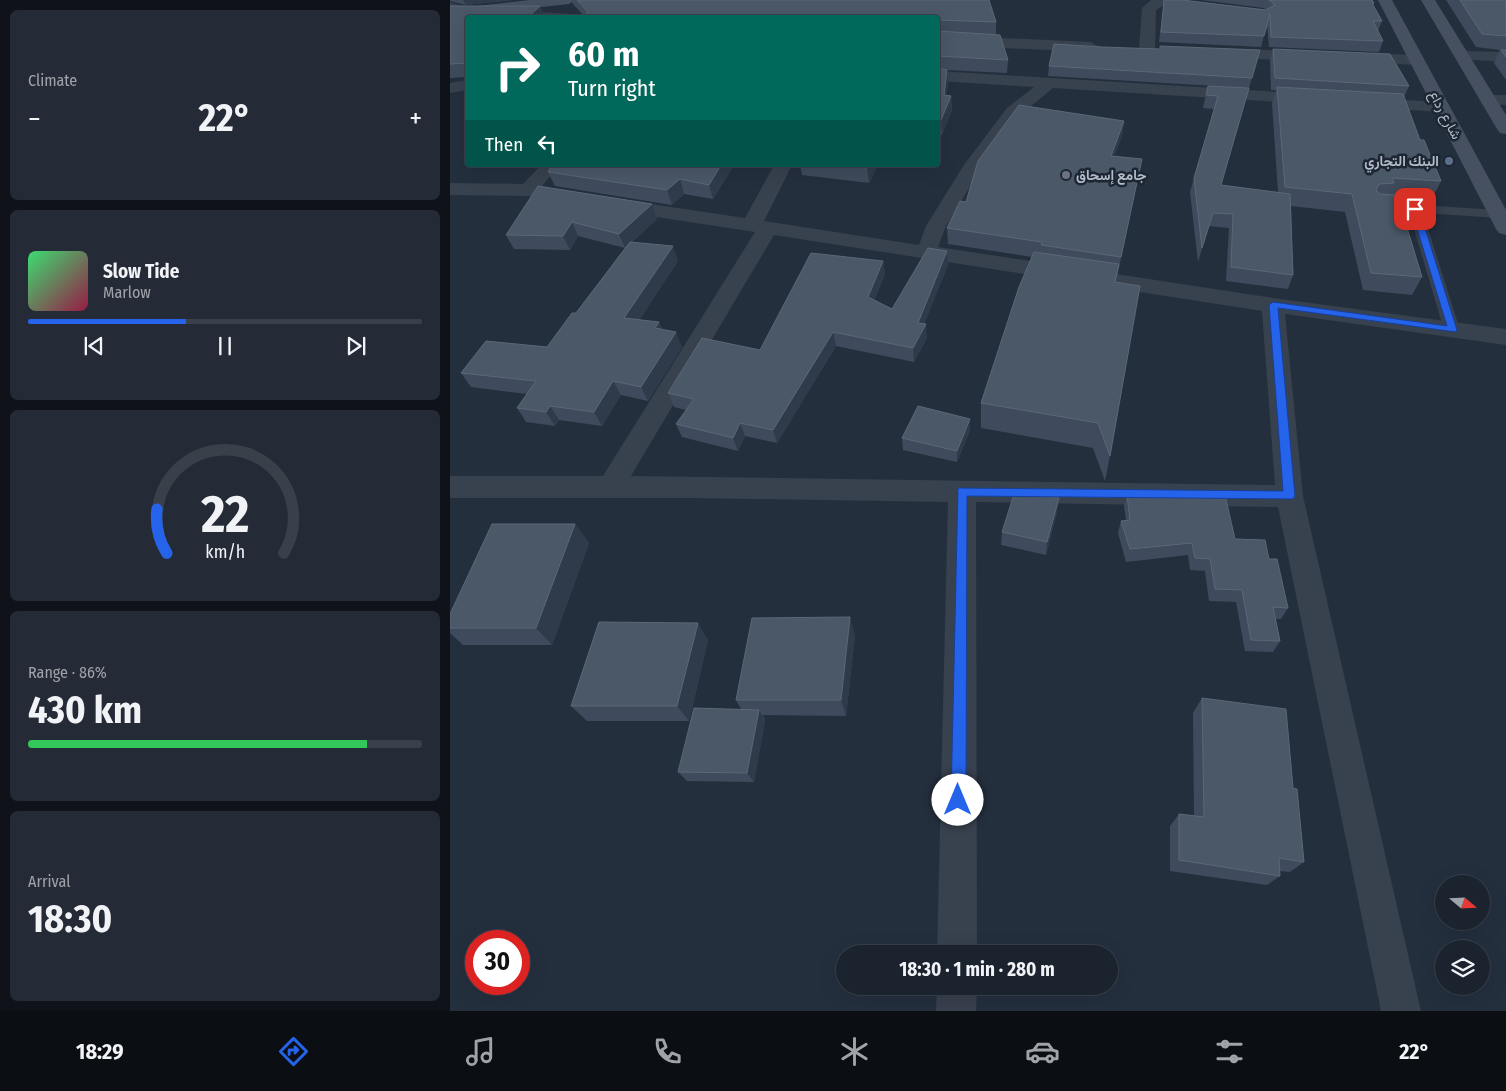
<!DOCTYPE html>
<meta charset="utf-8">
<style>
:root{--surface:#1b232e;--page:#242b36;--text:#f1f3f6;--muted:#a0a4aa;--line:#39404a;--accent:#2563eb}
body{margin:0;font-family:"Fira Sans Condensed",Vazirmatn,sans-serif;background:var(--page);color:var(--text);height:100vh;display:flex;flex-direction:column;font-size:19px;white-space:nowrap}
*{box-sizing:border-box;margin:0}
p{font-size:16px;color:var(--muted)}
.icon{flex:none;width:28px;height:28px;fill:none;stroke:currentColor;stroke-width:2;stroke-linecap:round;stroke-linejoin:round}
.map{position:relative;flex:1;overflow:hidden}
.drawer{display:flex;flex-direction:column;gap:10px;padding:10px;background:#0f1319;width:450px}
.drawer>*{flex:none}
.guide{position:absolute;left:15px;top:15px;width:475px;height:152px;border-radius:5px;box-shadow:0 5px 20px #0002,0 0 0 1px var(--line);background:#00695c;color:#fff;overflow:hidden}
.needle{width:32px;rotate:109deg}
.tools{position:absolute;left:985px;top:875px;display:grid;gap:10px}
.tools a{display:grid;place-items:center;width:55px;height:55px;border-radius:50%;background:var(--surface);box-shadow:0 5px 20px #0002,0 0 0 1px var(--line);font-size:25px}
.speed{position:absolute;left:15px;top:930px;display:flex;gap:10px;font-size:25px;font-weight:700;text-align:center}
.speed>*{display:grid;place-content:center;width:65px;height:65px;border-radius:50%;background:var(--surface);box-shadow:0 5px 20px #0002,0 0 0 1px var(--line);line-height:1}
.speed .limit{border:8px solid #d22;background:#fff;color:#111}
.pin{position:absolute;display:grid;place-items:center;width:42px;height:42px;color:#fff;margin:-21px;border-radius:10px;box-shadow:0 2px 8px #0006}
.me{position:absolute;width:55px;margin:-28px;rotate:0deg;stroke-linejoin:round;filter:drop-shadow(0 0 4px #0008)}
.turn{display:flex;align-items:center;gap:18px;height:105px;padding:0 20px;font-size:22px}
.turn .icon{width:65px;height:65px;stroke-width:2.5}
.turn b{display:block;font-size:35px;line-height:42px}
.then{display:flex;align-items:center;height:48px;padding:0 20px;background:#0003;gap:10px;font-size:19px}
.big{font-size:38px;font-weight:700;line-height:1.1}
.drawer .card{flex:1;display:flex;flex-direction:column;justify-content:center;gap:8px;min-width:0;padding:0 18px;border-radius:8px;background:var(--page)}
.drawer .dial{align-items:center;gap:0}
.dial svg{height:130px;overflow:visible;fill:none;stroke:var(--line);stroke-width:7;stroke-linecap:round;text-anchor:middle}
.dial text{fill:var(--text);stroke:none}
.song{display:flex;align-items:center;gap:15px}
.cover{width:60px;height:60px;border-radius:8px;background:linear-gradient(135deg,hsl(140 70% 55%),hsl(340 70% 35%))}
.played{height:5px;border-radius:2px;background:linear-gradient(90deg,var(--accent) 40%,var(--line) 40%)}
.keys{display:flex;justify-content:space-around;direction:ltr}
.heat{display:flex;justify-content:space-between;align-items:center;font-size:28px;direction:ltr}
.charge{height:8px;border-radius:4px;background:linear-gradient(90deg,#34c759 86%,var(--line) 0)}
.trip{position:absolute;left:386px;top:945px;width:282px;height:50px;border-radius:25px;background:var(--surface);box-shadow:0 5px 20px #0002,0 0 0 1px var(--line);font-weight:700;line-height:50px;text-align:center}
.menu{display:flex;height:80px;justify-content:space-around;align-items:center;background:#0b0e12;color:var(--muted)}
.menu .icon{width:35px;height:35px}
.menu .current{color:var(--accent)}
.menu b{font-size:22px;color:var(--text)}
main{display:flex;flex:1;min-height:0}
.map>svg:first-child{display:block}
</style>
<main>
<section class="drawer">
<div class="card"><p>Climate</p>
<div class="heat"><a>−</a><b class="big">22°</b><a>+</a></div>
</div>
<div class="card">
<div class="song"><i class="cover"></i><div><b>Slow Tide</b><p>Marlow</p></div></div>
<div class="played"></div>
<div class="keys"><svg class="icon" aria-label="previous" viewBox="0 0 24 24"><path d="M18 5L8 12l10 7zM5 5v14"/></svg><svg class="icon" aria-label="pause" viewBox="0 0 24 24"><path d="M8 5v14M16 5v14"/></svg><svg class="icon" aria-label="next" viewBox="0 0 24 24"><path d="M6 5l10 7-10 7zM19 5v14"/></svg></div>
</div>
<div class="card dial"><svg viewBox="0 0 100 80">
<path d="M14 69A42 42 0 1 1 86 69"/>
<path d="M14 69A42 42 0 0 1 8 42" stroke="#2563eb"/>
<text x="50" y="56" font-size="32" font-weight="700">22</text>
<text x="50" y="72" font-size="11">km/h</text>
</svg></div>
<div class="card"><p>Range · 86%</p><b class="big">430 km</b><div class="charge"></div></div>
<div class="card"><p>Arrival</p><b class="big">18:30</b></div>
</section>
<div class="map">
<svg width="1056" height="1011" viewBox="0 0 1056 1011">
<rect width="100%" height="100%" fill="#242f3e"/>
<g fill="none" stroke-linecap="round" stroke-linejoin="round">
<path fill="#38414e" fill-rule="evenodd" d="M954,204L1048,210L1055,214L1048,218L973,213L1010,330L1008,334H996L994,330L959,212L949,211L947,208Z"/>
<g fill="#38414e" fill-rule="evenodd">
<path d="M701,0H737L756,3L758,6L751,10L712,6L706,10L705,50L697,55L689,50L692,8Z"/>
<path d="M0,2L18,8L123,14L130,18L16,16L0,11Z"/>
<path d="M488,35L641,42L649,47L641,52L488,45Z"/>
<path d="M771,48L858,52L866,57L858,62L765,56L763,53L765,50Z"/>
<path d="M1012,51L1056,52V62L1006,59L1004,56L1006,53Z"/>
<path d="M906,53L965,55L973,60L965,65L900,61L898,58Z"/>
<path d="M488,71L861,94L867,95L869,99L867,103L861,104L603,88L569,116L530,170L496,226L488,247L823,298L1056,329V345L835,314L853,496L971,1011H931L828,507L526,502L527,954H487L498,502L242,498H0V476H153L305,232L167,211L160,209L157,205L160,201L167,199L295,218L324,165H342L314,221L469,245L476,226L514,165L557,108L584,87L488,81ZM324,235L812,311L825,485L181,476Z"/>
<path d="M18,80V90L0,93V83Z"/>
<path d="M1038,95H1056V105L1032,104L1030,100L1032,96Z"/>
<path d="M919,98L990,102L996,103L998,107L996,111L990,112L913,107L911,103L913,99Z"/>
<path d="M91,165H110L92,186L129,193L132,197L129,201L122,203L78,196L0,195V183L73,184Z"/>
<path d="M487,986H527L526,1011H486Z"/>
</g>
<g fill="#465061" fill-rule="evenodd">
<path d="M80,0H126L119,4L0,17V9Z"/>
<path d="M928,0H942L1056,210V235L1049,233L1046,229Z"/>
<path d="M971,0H985L1056,115V134L1050,133L1047,129Z"/>
</g>
</g>
<g fill="#3f4b5c">
<path d="M0,0H63L16,5L0,1Z"/>
<path d="M121,0H539L546,22V35L558,60L557,73L497,70L498,83L496,95L501,96L502,110L492,135L488,134V18L134,16L123,4Z"/>
<path d="M714,0L816,10L814,8L751,0H922L924,3L923,6L932,21L928,31L933,41L929,52L819,47L817,24L811,47L709,42Z"/>
<path d="M996,0H1056V80L1044,63L1050,50L1026,47Z"/>
<path d="M0,6L18,18V77L0,78Z"/>
<path d="M652,47L710,49L810,50L799,88L598,76L599,66Z"/>
<path d="M823,49L959,86L954,97L970,140L991,181L982,199L948,196L972,277L962,295L913,290L895,212L841,206L843,275L838,289L776,281L779,228L759,226L748,262L740,192L744,178L764,109L753,108L758,86L799,88L771,185L828,192L822,103L826,90H821L820,60Z"/>
<path d="M674,121L672,136L664,156L692,159L666,282L660,456L655,481L643,448L531,428V403L582,257L498,244L497,228L516,202Z"/>
<path d="M102,165H284L263,199L234,194L222,205L105,186L98,172Z"/>
<path d="M350,165H428L419,183L352,175Z"/>
<path d="M202,204L207,219L182,242L228,261L189,320L209,322L212,329L232,347L198,401L171,395L152,426L109,420L105,426L76,422L67,408L77,394L21,387L11,373L97,347L126,313L175,248L128,236L120,250L64,249L56,235Z"/>
<path d="M497,251L498,265L474,324L477,338L464,362L386,346L327,443L295,436L288,451L232,437L226,424L236,410L224,407L218,393L310,350L433,261L435,274L424,301L442,309Z"/>
<path d="M520,430L507,462L453,450L452,438Z"/>
<path d="M677,494L785,539L819,559L838,608L831,619H825L830,641L823,652L795,651L786,602L759,601L755,571L740,570L738,555L676,562L668,533L671,521L676,520L674,506Z"/>
<path d="M607,512L596,555L551,545L552,532Z"/>
<path d="M125,524L139,543L102,645H13L0,633V614Z"/>
<path d="M405,635L396,716L313,715L315,720L304,782L237,781L228,772L291,709L286,700Z"/>
<path d="M258,640L239,721H137L121,706Z"/>
<path d="M752,698L843,788L854,862L840,872L830,871V876L817,885L720,871V826L729,814L744,816L743,713Z"/>
</g>
<g fill="#2f3b4b">
<path d="M13,0H63L16,5Z"/>
<path d="M90,6L95,18H77Z"/>
<path d="M497,70L498,83L495,109L494,95Z"/>
<path d="M501,96L502,110L492,135L491,120Z"/>
<path d="M674,121L672,136L659,172L661,156Z"/>
<path d="M692,159L689,174L668,273L671,257Z"/>
<path d="M271,165H284L263,199L259,185Z"/>
<path d="M419,165H428L419,183L417,168Z"/>
<path d="M230,179L234,194L222,205L217,190Z"/>
<path d="M202,204L207,219L175,248L169,234Z"/>
<path d="M122,222L128,236L120,250L113,236Z"/>
<path d="M223,246L228,261L181,333L174,318Z"/>
<path d="M497,251L498,265L469,337L468,323Z"/>
<path d="M433,261L435,274L420,311L418,297Z"/>
<path d="M209,322L215,337L205,328Z"/>
<path d="M476,324L477,338L464,362L463,348Z"/>
<path d="M226,332L232,347L198,401L191,387Z"/>
<path d="M383,332L386,346L327,443L323,430Z"/>
<path d="M163,381L171,395L152,426L144,412Z"/>
<path d="M100,406L109,420L105,426L96,412Z"/>
<path d="M520,419V430L507,462V451Z"/>
<path d="M290,423L295,436L288,451L283,438Z"/>
<path d="M609,498L607,512L596,555L597,542Z"/>
<path d="M125,524L139,543L102,645L86,628Z"/>
<path d="M400,617L405,635L396,716L391,700Z"/>
<path d="M248,623L258,640L239,721L227,706Z"/>
<path d="M309,710L315,720L304,782L297,773Z"/>
</g>
<g fill="#4b5868" stroke="#5c6777">
<path d="M127,0H539L546,22L488,20V18H132L138,12Z"/>
<path d="M714,0H732L816,10L825,5L819,0H922L924,3H922L932,21H923L933,41L821,37L820,14L814,36L711,32Z"/>
<path d="M1010,0H1056V36L1032,34Z"/>
<path d="M0,6H90L77,18H18V63L0,64Z"/>
<path d="M488,31L550,35L558,60L488,56Z"/>
<path d="M604,44L652,47L710,49V46L810,50L802,78L599,66Z"/>
<path d="M823,49L940,54L959,86L825,78Z"/>
<path d="M1051,50H1056V57Z"/>
<path d="M488,68L497,70L494,95L501,96L491,120H488Z"/>
<path d="M758,86L799,88L771,185L840,194L843,275L781,267L783,214L763,213L752,248L744,178L768,96L756,95Z"/>
<path d="M827,87L953,94L970,140H974L991,181L942,178L944,183L929,184L926,190L930,194L947,195L972,277L921,273L902,194L835,187Z"/>
<path d="M569,105L674,121L661,156L692,159L671,257L591,245L592,242L497,228L510,201L516,202L528,161Z"/>
<path d="M102,165H271L259,185L230,179L217,190L98,172Z"/>
<path d="M392,165H419L417,168Z"/>
<path d="M88,186L202,204L169,234L122,222L113,236L56,235Z"/>
<path d="M180,242L223,246L174,318L209,322L205,328L226,332L191,387L163,381L144,412L100,406L96,412L67,408L86,381L11,373L36,341L97,347L122,313H126Z"/>
<path d="M478,248L497,251L468,323L476,324L463,348L383,332L323,430L290,423L283,438L226,424L244,399L218,393L252,338L310,350L361,253L433,261L418,297L442,309Z"/>
<path d="M584,252L669,264L665,282L690,286L660,456L648,423L531,403L569,287Z"/>
<path d="M468,406L520,419L507,451L452,438Z"/>
<path d="M565,491L609,498L597,542L552,532Z"/>
<path d="M677,494L775,495L785,539L815,540L819,559H827L838,608L823,607L830,641L801,640L792,590L765,589L760,559L745,558L742,543L680,549L671,521L680,520Z"/>
<path d="M42,524H125L86,628H0V614Z"/>
<path d="M400,617L391,700H286L302,618Z"/>
<path d="M149,622L248,623L227,706H121Z"/>
<path d="M752,698L836,709L843,788L847,789L854,862L829,858L830,876L729,860V814L754,817Z"/>
<path d="M244,708L309,710L297,773L228,772Z"/>
</g>
<path fill="#2563eb" stroke="#184099" d="M965,206L969,209L1007,330L1006,332L828,308L845,496L843,499L517,496L516,800L514,805L508,807L503,805L501,800L508,488L833,491L819,305L823,302L997,326L961,209Z"/>
<circle fill="#5c6f8a" stroke="#1d2633" stroke-width="2" cx="999" cy="161" r="5"/>
<circle fill="#6b7280" stroke="#1d2633" stroke-width="2" cx="616" cy="175" r="5"/>
<g text-anchor="middle" dominant-baseline="central" stroke-width="5" stroke-linejoin="round" paint-order="stroke">
<g font-size="14" fill="#b4bcc9" stroke="#1d2633">
<text transform="translate(995 115) rotate(62)">شارع رداع</text>
</g>
<g font-size="14" font-weight="bold" fill="#b4bcc9" stroke="#1d2633" text-anchor="end">
<text x="989" y="161">البنك التجاري</text>
<text x="626" y="175" text-anchor="start">جامع إسحاق</text>
</g>
</g>
</svg>
<div class="tools">
<a><svg class="needle" viewBox="-14 -14 28 28"><path d="M0-13l5 13h-10z" fill="#e53935"/><path d="M0 13l5-13h-10z" fill="#a0a4aa"/></svg></a>
<a><svg class="icon" aria-label="layers" viewBox="0 0 24 24"><path d="M12 4l9 5-9 5-9-5zM3 14l9 5 9-5"/></svg></a>
</div>
<div class="speed"><div class="limit">30</div></div>
<div class="pin" style="left:965px;top:209px;background:#d93025"><svg class="icon" aria-label="arrive" viewBox="0 0 24 24"><path d="M6 21V4h12l-3 4 3 4H6"/></svg></div>
<svg class="me" style="left:508px;top:800px" viewBox="-20 -20 40 40"><circle r="19" fill="#fff"/><path d="M0-13L10 11 0 6-10 11z" fill="#2563eb"/></svg>
<div class="trip">18:30 · 1 min · 280 m</div>
<div class="guide">
<div class="turn"><svg class="icon" aria-label="right" viewBox="0 0 24 24"><path d="M7 20v-9h11M14 6l5 5-5 5"/></svg><div><b>60 m</b>Turn right</div></div>
<div class="then">Then<svg class="icon" aria-label="left" viewBox="0 0 24 24"><path d="M17 20v-9H6M10 6l-5 5 5 5"/></svg></div>
</div>
</div>
</main>
<nav class="menu">
<b>18:29</b>
<svg class="icon current" aria-label="directions" viewBox="0 0 24 24"><path d="M12 3l9 9-9 9-9-9zM9 14v-3h6M13 9l2 2-2 2"/></svg>
<svg class="icon" aria-label="music" viewBox="0 0 24 24"><path d="M9 18V5l10-2v13"/><circle cx="6" cy="18" r="3"/><circle cx="16" cy="16" r="3"/></svg>
<svg class="icon" aria-label="phone" viewBox="0 0 24 24"><path d="M5 4h4l2 5-3 2q2 4 5 5l2-3 5 2v4C11 20 4 13 5 4z"/></svg>
<svg class="icon" aria-label="climate" viewBox="0 0 24 24"><path d="M12 3v18M4 7l16 10M4 17L20 7"/></svg>
<svg class="icon" aria-label="car" viewBox="0 0 24 24"><path d="M5 17H2v-5l4-1 3-4h7l3 4 3 1v5h-3M9 17h6M6 11h13"/><circle cx="7" cy="17" r="2"/><circle cx="17" cy="17" r="2"/></svg>
<svg class="icon" aria-label="filters" viewBox="0 0 24 24"><path d="M4 7h16M4 17h16"/><circle cx="9" cy="7" r="2"/><circle cx="15" cy="17" r="2"/></svg>
<b>22°</b>
</nav>
